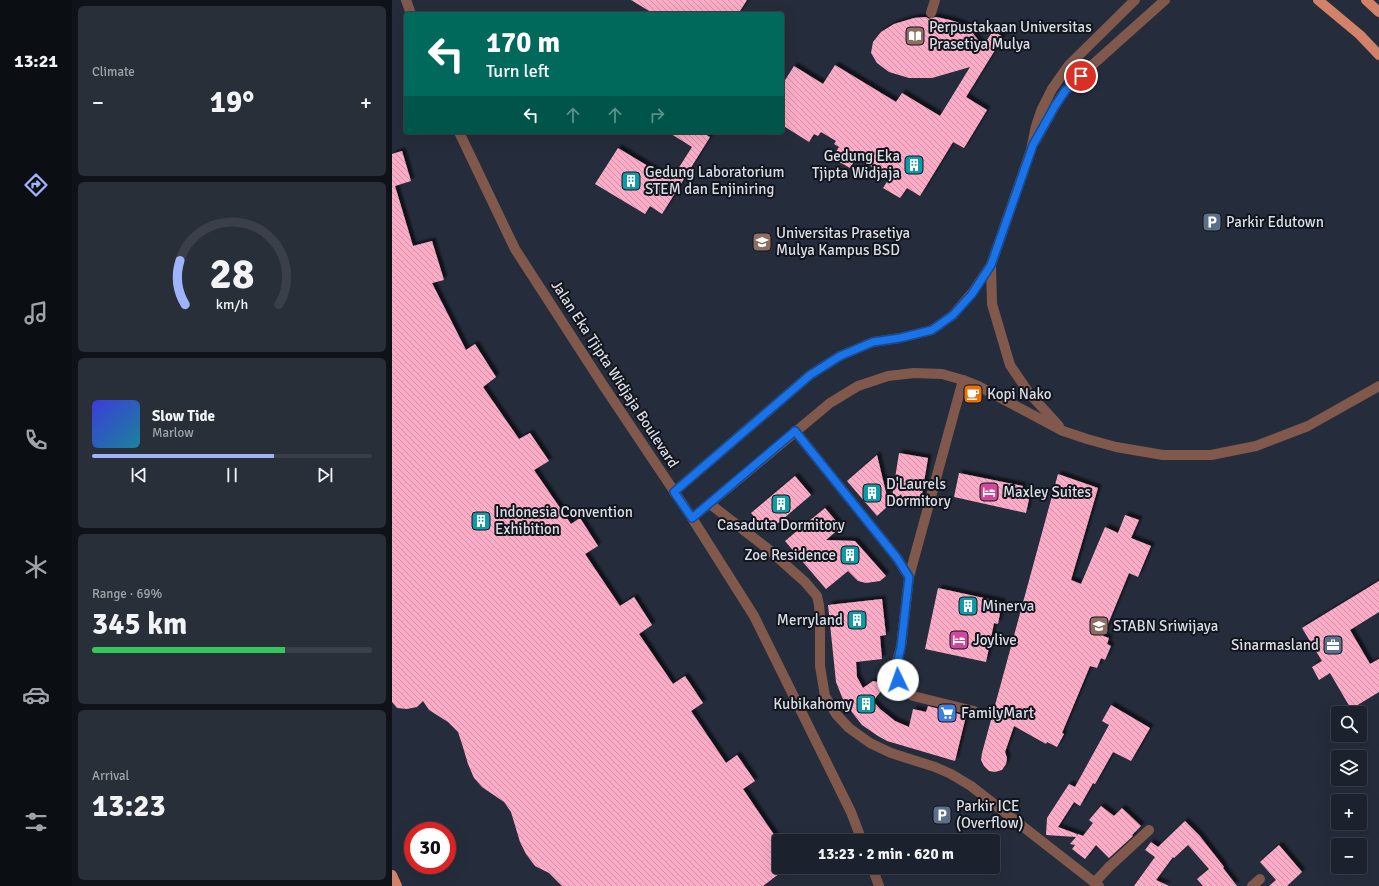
<!DOCTYPE html>
<meta charset="utf-8">
<style>
:root{--surface:#1c222d;--page:#292f39;--text:#f1f3f6;--muted:#a0a4aa;--line:#3a3f49;--accent:#a0b3fd}
body{margin:0;font-family:Signika,sans-serif;background:var(--page);color:var(--text);height:100vh;display:flex;flex-direction:column;font-size:15px;white-space:nowrap}
*{box-sizing:border-box;margin:0}
p{font-size:13px;color:var(--muted)}
.icon{flex:none;width:22px;height:22px;fill:none;stroke:currentColor;stroke-width:2;stroke-linecap:round;stroke-linejoin:round}
.map{position:relative;flex:1;overflow:hidden}
.drawer{display:flex;flex-direction:column;gap:6px;padding:6px;background:#0f1319;width:320px}
.drawer>*{flex:none}
.guide{position:absolute;left:12px;top:12px;width:380px;height:122px;border-radius:4px;box-shadow:0 4px 16px #0002,0 0 0 1px var(--line);background:#00695c;color:#fff;overflow:hidden}
.controls{position:absolute;left:939px;top:706px;display:grid;gap:8px}
.controls a{display:grid;place-items:center;width:36px;height:36px;border-radius:4px;background:var(--surface);box-shadow:0 4px 16px #0002,0 0 0 1px var(--line);font-size:20px}
.speed{position:absolute;left:12px;top:822px;display:flex;gap:8px;font-size:20px;font-weight:700;text-align:center}
.speed>*{display:grid;place-content:center;width:52px;height:52px;border-radius:50%;background:var(--surface);box-shadow:0 4px 16px #0002,0 0 0 1px var(--line);line-height:1}
.speed .limit{border:6px solid #d22;background:#fff;color:#111}
.pin{position:absolute;display:grid;place-items:center;width:34px;height:34px;color:#fff;margin:-17px;border:2px solid #fff;border-radius:50%;box-shadow:0 1px 4px #0007}
.me{position:absolute;width:44px;margin:-22px;rotate:357deg;stroke-linejoin:round;filter:drop-shadow(0 0 3px #0008)}
.turn{display:flex;align-items:center;gap:14px;height:84px;padding:0 16px;font-size:18px}
.turn .icon{width:52px;height:52px;stroke-width:2.5}
.turn b{display:block;font-size:28px;line-height:34px}
.lanes{display:flex;align-items:center;height:38px;padding:0 16px;background:#0003;justify-content:center;gap:20px;direction:ltr}
.lanes .off{opacity:.35}
.big{font-size:30px;font-weight:800;line-height:1.1}
.drawer .widget{flex:1;display:flex;flex-direction:column;justify-content:center;gap:6px;min-width:0;padding:0 14px;border-radius:6px;background:var(--page)}
.drawer .dial{align-items:center;gap:0}
.dial svg{height:104px;overflow:visible;fill:none;stroke:var(--line);stroke-width:7;stroke-linecap:round;text-anchor:middle}
.dial text{fill:var(--text);stroke:none}
.song{display:flex;align-items:center;gap:12px}
.cover{width:48px;height:48px;border-radius:6px;background:linear-gradient(135deg,hsl(240 70% 55%),hsl(190 70% 35%))}
.played{height:4px;border-radius:2px;background:linear-gradient(90deg,var(--accent) 65%,var(--line) 65%)}
.keys{display:flex;justify-content:space-around;direction:ltr}
.heat{display:flex;justify-content:space-between;align-items:center;font-size:22px;direction:ltr}
.charge{height:6px;border-radius:3px;background:linear-gradient(90deg,#34c759 69%,var(--line) 0)}
.trip{position:absolute;left:380px;top:834px;width:228px;height:40px;border-radius:4px;background:var(--surface);box-shadow:0 4px 16px #0002,0 0 0 1px var(--line);font-weight:800;line-height:40px;text-align:center}
main{display:flex;flex:1;min-height:0}
.menu{display:flex;flex-direction:column;width:72px;justify-content:space-around;align-items:center;background:#0b0e12;color:var(--muted)}
.menu .icon{width:28px;height:28px}
.menu .selected{color:var(--accent)}
.menu b{font-size:18px;color:var(--text)}
.map>svg:first-child{display:block}
</style>
<main>
<nav class="menu">
<b>13:21</b>
<svg class="icon selected" aria-label="directions" viewBox="0 0 24 24"><path d="M12 3l9 9-9 9-9-9zM9 14v-3h6M13 9l2 2-2 2"/></svg>
<svg class="icon" aria-label="music" viewBox="0 0 24 24"><path d="M9 18V5l10-2v13"/><circle cx="6" cy="18" r="3"/><circle cx="16" cy="16" r="3"/></svg>
<svg class="icon" aria-label="phone" viewBox="0 0 24 24"><path d="M5 4h4l2 5-3 2q2 4 5 5l2-3 5 2v4C11 20 4 13 5 4z"/></svg>
<svg class="icon" aria-label="climate" viewBox="0 0 24 24"><path d="M12 3v18M4 7l16 10M4 17L20 7"/></svg>
<svg class="icon" aria-label="car" viewBox="0 0 24 24"><path d="M5 17H2v-5l4-1 3-4h7l3 4 3 1v5h-3M9 17h6M6 11h13"/><circle cx="7" cy="17" r="2"/><circle cx="17" cy="17" r="2"/></svg>
<svg class="icon" aria-label="filters" viewBox="0 0 24 24"><path d="M4 7h16M4 17h16"/><circle cx="9" cy="7" r="2"/><circle cx="15" cy="17" r="2"/></svg>
</nav>
<section class="drawer">
<div class="widget"><p>Climate</p>
<div class="heat"><a>−</a><b class="big">19°</b><a>+</a></div>
</div>
<div class="widget dial"><svg viewBox="0 0 100 80">
<path d="M14 69A42 42 0 1 1 86 69"/>
<path d="M14 69A42 42 0 0 1 10 35" stroke="#a0b3fd"/>
<text x="50" y="56" font-size="32" font-weight="700">28</text>
<text x="50" y="72" font-size="11">km/h</text>
</svg></div>
<div class="widget">
<div class="song"><i class="cover"></i><div><b>Slow Tide</b><p>Marlow</p></div></div>
<div class="played"></div>
<div class="keys"><svg class="icon" aria-label="previous" viewBox="0 0 24 24"><path d="M18 5L8 12l10 7zM5 5v14"/></svg><svg class="icon" aria-label="pause" viewBox="0 0 24 24"><path d="M8 5v14M16 5v14"/></svg><svg class="icon" aria-label="next" viewBox="0 0 24 24"><path d="M6 5l10 7-10 7zM19 5v14"/></svg></div>
</div>
<div class="widget"><p>Range · 69%</p><b class="big">345 km</b><div class="charge"></div></div>
<div class="widget"><p>Arrival</p><b class="big">13:23</b></div>
</section>
<div class="map">
<svg width="987" height="886" viewBox="0 0 987 886">
<defs>
<pattern id="building-back-hatch" width="6" height="6" patternUnits="userSpaceOnUse"><rect width="6" height="6" fill="#fcacc6"/><path d="M-1 5l2 2M0 0l6 6M5-1l2 2" fill="none" stroke="#cd92a6"/></pattern>
<filter id="shadow"><feDropShadow dx="3.5" dy="-3.5" stdDeviation="1" flood-color="#0009"/></filter>
</defs>
<rect width="100%" height="100%" fill="#252d3c"/>
<g fill="url(#building-back-hatch)" filter="url(#shadow)">
<path d="M239,0H355L346,14H262Z"/>
<path d="M534,17L537,19L544,17L558,20L571,24L579,31L591,46L601,31L611,37L574,97L595,110L572,148L561,142L528,196L515,188L508,198L491,188L498,177L464,158L458,168L440,158L447,147L442,144L444,141L429,132L426,136L422,134L417,142L390,125V85L402,66L431,84L443,65L504,102L510,93L548,116L578,67L540,78H517L497,72L485,63L479,53L481,42L489,32L502,24L522,18Z"/>
<path d="M276,132H309L318,137L270,214L258,206L253,214L203,184L226,148L279,180L300,147Z"/>
<path d="M10,151L19,181L3,186L21,246L40,241L52,280L40,283L74,350L83,344L104,377L91,387L127,439L138,433L157,461L142,470L179,524L188,518L206,546L193,554L228,606L242,597L260,625L247,634L281,684L293,676L311,703L299,711L334,763L345,755L363,781L351,789L387,842V867H396L371,886H170L157,873L143,866L134,854L128,842L119,812L112,802L90,787L82,778L76,764L70,744L66,732L56,722L37,710L31,701L25,707L15,709L5,708L0,702V154Z"/>
<path d="M507,453L536,458L528,506L512,503L509,494L499,504Z"/>
<path d="M485,455L497,505L485,516L455,481Z"/>
<path d="M567,473L631,486L629,497L637,499L634,513L562,497Z"/>
<path d="M666,474L706,488L679,580L689,584L713,527L726,533L733,515L747,520L739,538L759,546L746,577L737,573L711,636L717,638L715,644L719,646L713,660L709,658L705,668L698,666L670,733L672,734L665,747L655,742L654,744L622,726L613,752L615,758L614,764L610,770L603,772L597,771L592,766L589,760L590,753Z"/>
<path d="M403,476L419,495L378,530L371,522L369,524L359,513Z"/>
<path d="M433,508L449,527L434,540L463,541L494,576L488,581L474,583L466,581L456,571L434,589L393,541Z"/>
<path d="M987,581V612L958,630L978,664L987,659V692L959,709L938,673L927,680L920,667L930,661L910,628Z"/>
<path d="M546,588L610,602L606,624L602,623L594,662L533,649Z"/>
<path d="M490,599L494,635L488,636L490,659L464,662L465,677L471,688L481,681L486,682L489,684L490,687L489,691L481,701L488,709L503,721L517,727L521,709L534,712L536,706L574,716L563,761L495,741L486,736L470,725L452,702L444,682L436,605Z"/>
<path d="M719,705L758,728L739,761L721,752L703,784L701,783L688,806L682,802L666,827L685,834L684,836L686,834L691,836L701,823L697,820L709,806L722,816L730,808L749,826L740,835L741,836L717,858L704,845L693,859L680,849L683,845L678,844L684,837L654,835L655,818L677,784L683,787L717,725L710,721Z"/>
<path d="M793,821L807,835L825,858L832,867L831,868L845,886H811L805,879L817,869L796,845L782,858L781,857L764,880L777,886H742L763,857L753,850L759,842L766,847Z"/>
<path d="M887,845L910,872L895,886H877L884,880L868,862Z"/>
</g>
<g fill="none" stroke-linecap="round" stroke-linejoin="round">
<g stroke="#80594c" stroke-width="10">
<path d="M14,0L19,14"/>
<path d="M539,13L543,0"/>
<path d="M67,132L123,249L211,385L300,518L362,616L459,812L470,841"/>
<path d="M644,140L663,106L673,91L697,68L773,0"/>
<path d="M599,265L600,304L618,365L637,393L667,426"/>
<path d="M571,380L517,577L509,647L503,669L506,680L514,691L521,696L582,711"/>
<path d="M403,431L505,558L517,577"/>
<path d="M282,492L418,375L448,356L481,342L508,338L540,330L561,315L580,293L599,265L639,150L644,126L649,111L660,89L677,65L743,0"/>
<path d="M318,504L376,549L413,582L425,596L427,605L428,616V666L433,696L444,714L457,728L478,743L499,753L543,767L559,774L579,786L707,886"/>
<path d="M300,518L438,403L466,386L496,376L522,373L550,374L571,380L586,386L671,431L695,439L724,447L771,455H819L864,446L916,426L987,386"/>
<path d="M480,867L487,886"/>
<path d="M703,882L717,867L757,830"/>
<path d="M860,886L868,879"/>
</g>
<g stroke="#d18268" stroke-width="10">
<path d="M926,0L968,35L987,55"/>
<path d="M974,0L987,12"/>
<path d="M0,875L5,886"/>
</g>
</g>
<g fill="none" stroke-linecap="round" stroke-linejoin="round">
<g stroke="#114b97" stroke-width="10">
<path id="route" d="M506,680L504,669L509,647L517,577L505,558L403,431L300,518L282,492L418,375L448,356L481,342L508,338L540,330L561,315L580,294L599,265L641,145L663,106L673,91L689,76"/>
</g>
<use href="#route" stroke="#1a73e8" stroke-width="7"/>
</g>
<defs>
<g id="library-square" transform="scale(1)"><rect x="-9" y="-9" width="18" height="18" rx="4" fill="#8d6e63" stroke="#12151c"/><path d="M-6-4Q-3-5.5-.7-3.5V5Q-3 3-6 4ZM6-4Q3-5.5 .7-3.5V5Q3 3 6 4Z" fill="#fff"/></g>
<g id="building-square" transform="scale(1)"><rect x="-9" y="-9" width="18" height="18" rx="4" fill="#0f9aa8" stroke="#12151c"/><path d="M-4-6H4V6H1V3H-1V6H-4ZM-2.5-4.3h1.7v1.8h-1.7ZM.8-4.3h1.7v1.8H.8ZM-2.5-1h1.7V.8h-1.7ZM.8-1h1.7V.8H.8Z" fill="#fff"/></g>
<g id="parking-square" transform="scale(1)"><rect x="-9" y="-9" width="18" height="18" rx="4" fill="#5c6f8a" stroke="#12151c"/><path d="M-3.5-5.5H1a3.5 3.5 0 0 1 0 7H-1V5.5H-3.5ZM-1-3.4V-.6H.8a1.4 1.4 0 0 0 0-2.8Z" fill="#fff"/></g>
<g id="university-square" transform="scale(1)"><rect x="-9" y="-9" width="18" height="18" rx="4" fill="#8d6e63" stroke="#12151c"/><path d="M0-5L7-2L0 1L-7-2ZM-4 1L0 2.5L4 1V4Q0 6-4 4Z" fill="#fff"/></g>
<g id="cafe-square" transform="scale(1)"><rect x="-9" y="-9" width="18" height="18" rx="4" fill="#e8710a" stroke="#12151c"/><path d="M-5.5-4.5H6V0H3Q3 3.5 0 3.5H-2.5Q-5.5 3.5-5.5 0ZM3-3.2v2h1.7v-2ZM-6 4.5H4V6H-6Z" fill="#fff"/></g>
<g id="hotel-square" transform="scale(1)"><rect x="-9" y="-9" width="18" height="18" rx="4" fill="#d1479c" stroke="#12151c"/><path d="M-6-4.5h1.5V1H6V5H4.5V3h-9V5H-6ZM-4 0a1.8 1.8 0 1 1 3.6 0ZM.5 0V-2.5h3Q6-2.5 6 0Z" fill="#fff"/></g>
<g id="office-square" transform="scale(1)"><rect x="-9" y="-9" width="18" height="18" rx="4" fill="#5c6f8a" stroke="#12151c"/><path d="M-6-3h4V-5.5h4V-3h4V5H-6ZM-1-4.5V-3h2v-1.5ZM-6 0V1H6V0Z" fill="#fff"/></g>
<g id="supermarket-square" transform="scale(1)"><rect x="-9" y="-9" width="18" height="18" rx="4" fill="#3f7fe0" stroke="#12151c"/><path d="M-6-5.5h2.5l.6 2H6L4.5 2H-2.5L-4.4-4H-6ZM-1.5 3.2a1.3 1.3 0 1 0 .1 0ZM3 3.2a1.3 1.3 0 1 0 .1 0Z" fill="#fff"/></g>
</defs>
<g fill-rule="evenodd">
<use href="#library-square" x="523" y="36"/>
<use href="#building-square" x="522" y="165"/>
<use href="#building-square" x="239" y="181"/>
<use href="#parking-square" x="820" y="222"/>
<use href="#university-square" x="370" y="242"/>
<use href="#cafe-square" x="581" y="394"/>
<use href="#hotel-square" x="597" y="492"/>
<use href="#building-square" x="480" y="493"/>
<use href="#building-square" x="389" y="504"/>
<use href="#building-square" x="89" y="521"/>
<use href="#building-square" x="458" y="555"/>
<use href="#building-square" x="576" y="606"/>
<use href="#building-square" x="465" y="620"/>
<use href="#university-square" x="707" y="626"/>
<use href="#hotel-square" x="567" y="640"/>
<use href="#office-square" x="941" y="645"/>
<use href="#building-square" x="474" y="704"/>
<use href="#supermarket-square" x="555" y="713"/>
<use href="#parking-square" x="550" y="815"/>
</g>
<g text-anchor="middle" dominant-baseline="central" stroke-width="4" stroke-linejoin="round" paint-order="stroke">
<g font-size="15" fill="#d8dde7" stroke="#12151c" text-anchor="start">
<text x="537" y="27">Perpustakaan Universitas<tspan x="537" dy="17">Prasetiya Mulya</tspan></text>
<text x="508" y="156" text-anchor="end">Gedung Eka<tspan x="508" dy="17">Tjipta Widjaja</tspan></text>
<text x="253" y="172">Gedung Laboratorium<tspan x="253" dy="17">STEM dan Enjiniring</tspan></text>
<text x="834" y="222">Parkir Edutown</text>
<text x="384" y="233">Universitas Prasetiya<tspan x="384" dy="17">Mulya Kampus BSD</tspan></text>
<text x="595" y="394">Kopi Nako</text>
<text x="494" y="484">D'Laurels<tspan x="494" dy="17">Dormitory</tspan></text>
<text x="611" y="492">Maxley Suites</text>
<text x="103" y="512">Indonesia Convention<tspan x="103" dy="17">Exhibition</tspan></text>
<text x="389" y="525" text-anchor="middle">Casaduta Dormitory</text>
<text x="444" y="555" text-anchor="end">Zoe Residence</text>
<text x="590" y="606">Minerva</text>
<text x="451" y="620" text-anchor="end">Merryland</text>
<text x="721" y="626">STABN Sriwijaya</text>
<text x="581" y="640">Joylive</text>
<text x="927" y="645" text-anchor="end">Sinarmasland</text>
<text x="460" y="704" text-anchor="end">Kubikahomy</text>
<text x="569" y="713">FamilyMart</text>
<text x="564" y="806">Parkir ICE<tspan x="564" dy="17">(Overflow)</tspan></text>
</g>
<g font-size="15" fill="#d8dde7" stroke="#12151c">
<text transform="translate(223 374) rotate(57)">Jalan Eka Tjipta Widjaja Boulevard</text>
</g>
</g>
</svg>
<div class="controls">
<a><svg class="icon" aria-label="search" viewBox="0 0 24 24"><circle cx="10" cy="10" r="6"/><path d="M15 15l6 6"/></svg></a>
<a><svg class="icon" aria-label="layers" viewBox="0 0 24 24"><path d="M12 4l9 5-9 5-9-5zM3 14l9 5 9-5"/></svg></a>
<a>+</a>
<a>−</a>
</div>
<div class="speed"><div class="limit">30</div></div>
<div class="pin" style="left:689px;top:76px;background:#d93025"><svg class="icon" aria-label="arrive" viewBox="0 0 24 24"><path d="M6 21V4h12l-3 4 3 4H6"/></svg></div>
<svg class="me" style="left:506px;top:680px" viewBox="-20 -20 40 40"><circle r="19" fill="#fff"/><path d="M0-13L10 11 0 6-10 11z" fill="#1a73e8"/></svg>
<div class="trip">13:23 · 2 min · 620 m</div>
<div class="guide">
<div class="turn"><svg class="icon" aria-label="left" viewBox="0 0 24 24"><path d="M17 20v-9H6M10 6l-5 5 5 5"/></svg><div><b>170 m</b>Turn left</div></div>
<div class="lanes"><svg class="icon" aria-label="left" viewBox="0 0 24 24"><path d="M17 20v-9H6M10 6l-5 5 5 5"/></svg><svg class="icon off" aria-label="ahead" viewBox="0 0 24 24"><path d="M12 20V5M6 11l6-6 6 6"/></svg><svg class="icon off" aria-label="ahead" viewBox="0 0 24 24"><path d="M12 20V5M6 11l6-6 6 6"/></svg><svg class="icon off" aria-label="right" viewBox="0 0 24 24"><path d="M7 20v-9h11M14 6l5 5-5 5"/></svg></div>
</div>
</div>
</main>
